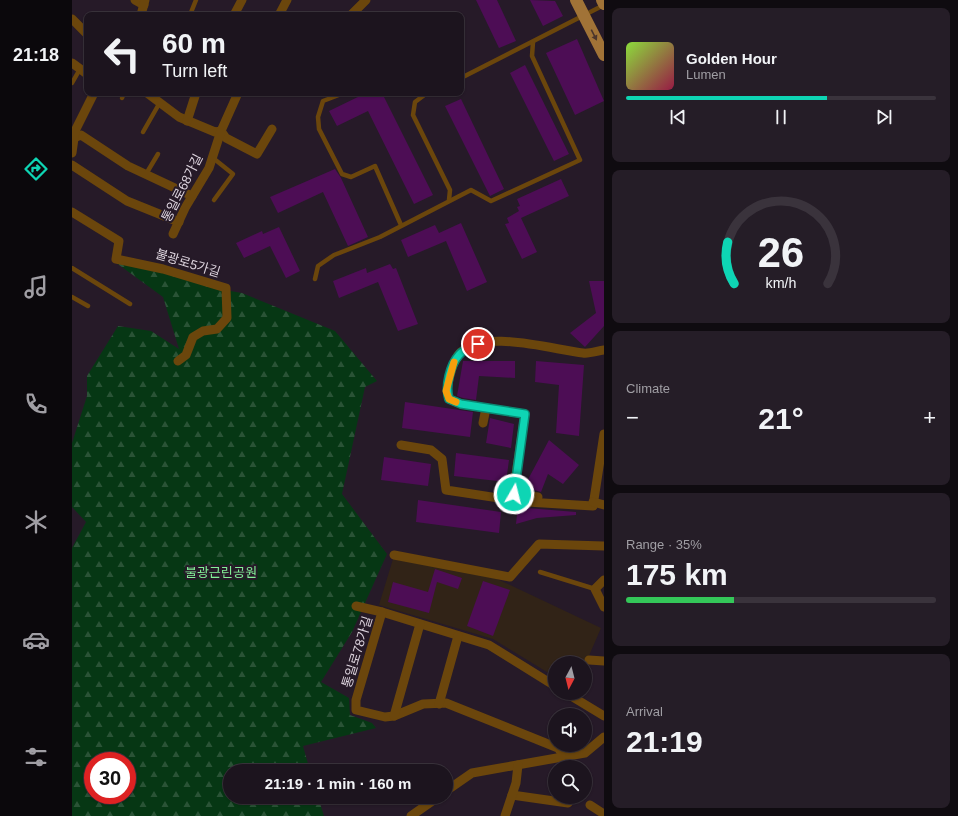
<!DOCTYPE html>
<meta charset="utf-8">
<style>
:root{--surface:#1c141e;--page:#251d27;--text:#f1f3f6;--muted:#a09ea4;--line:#3a333c;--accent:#0ed5b4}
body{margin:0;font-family:Helvetica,"Noto Sans KR",sans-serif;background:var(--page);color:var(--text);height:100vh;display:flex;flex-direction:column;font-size:15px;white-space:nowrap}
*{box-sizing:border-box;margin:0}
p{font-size:13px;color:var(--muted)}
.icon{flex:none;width:22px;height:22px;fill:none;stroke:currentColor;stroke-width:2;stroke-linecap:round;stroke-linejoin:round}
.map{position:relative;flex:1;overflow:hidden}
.details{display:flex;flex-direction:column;gap:8px;padding:8px;background:#0f0b10;width:354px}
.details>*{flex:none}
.top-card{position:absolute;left:12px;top:12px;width:380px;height:84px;border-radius:8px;box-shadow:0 1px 3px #0004,0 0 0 1px var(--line);background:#1c141e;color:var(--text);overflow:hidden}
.needle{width:26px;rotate:187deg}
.tools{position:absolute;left:476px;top:656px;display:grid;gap:8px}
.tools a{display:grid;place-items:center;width:44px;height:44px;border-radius:50%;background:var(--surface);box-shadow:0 1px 3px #0004,0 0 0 1px var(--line);font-size:20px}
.speed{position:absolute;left:12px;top:752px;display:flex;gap:8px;font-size:20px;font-weight:700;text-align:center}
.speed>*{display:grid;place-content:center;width:52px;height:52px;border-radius:50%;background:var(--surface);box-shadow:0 1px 3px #0004,0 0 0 1px var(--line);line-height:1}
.speed .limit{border:6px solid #d22;background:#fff;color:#111}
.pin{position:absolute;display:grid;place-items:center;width:34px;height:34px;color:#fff;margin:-17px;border:2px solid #fff;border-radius:50%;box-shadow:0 1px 4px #0007}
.me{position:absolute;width:44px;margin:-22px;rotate:8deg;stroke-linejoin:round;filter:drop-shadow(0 0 3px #0008)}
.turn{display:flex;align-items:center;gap:14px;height:84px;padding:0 12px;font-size:18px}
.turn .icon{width:52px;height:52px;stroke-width:2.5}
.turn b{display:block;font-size:28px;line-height:34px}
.big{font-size:30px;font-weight:700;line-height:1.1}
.details .tile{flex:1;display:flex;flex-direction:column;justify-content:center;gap:6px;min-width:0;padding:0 14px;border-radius:8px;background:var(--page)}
.details .dial{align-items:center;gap:0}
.dial svg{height:104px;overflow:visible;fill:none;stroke:var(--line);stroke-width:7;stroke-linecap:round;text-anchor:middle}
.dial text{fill:var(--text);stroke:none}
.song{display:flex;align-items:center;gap:12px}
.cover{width:48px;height:48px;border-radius:6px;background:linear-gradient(135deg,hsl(90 70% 55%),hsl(340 70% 35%))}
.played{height:4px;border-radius:2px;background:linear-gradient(90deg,var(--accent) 65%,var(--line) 65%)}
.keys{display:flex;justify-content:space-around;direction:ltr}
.heat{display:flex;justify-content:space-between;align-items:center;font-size:22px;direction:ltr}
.charge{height:6px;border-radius:3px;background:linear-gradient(90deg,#34c759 35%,var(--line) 0)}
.trip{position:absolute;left:151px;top:764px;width:230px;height:40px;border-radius:20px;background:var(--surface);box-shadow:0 1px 3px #0004,0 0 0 1px var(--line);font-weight:700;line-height:40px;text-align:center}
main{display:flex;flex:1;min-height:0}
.menu{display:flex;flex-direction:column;width:72px;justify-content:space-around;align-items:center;background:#0b080c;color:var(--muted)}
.menu .icon{width:28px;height:28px}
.menu .active{color:var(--accent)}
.menu b{font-size:18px;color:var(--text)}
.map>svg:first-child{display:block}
</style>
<main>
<nav class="menu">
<b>21:18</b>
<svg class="icon active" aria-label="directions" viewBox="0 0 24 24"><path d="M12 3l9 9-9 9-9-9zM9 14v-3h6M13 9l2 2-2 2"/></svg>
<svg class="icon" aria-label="music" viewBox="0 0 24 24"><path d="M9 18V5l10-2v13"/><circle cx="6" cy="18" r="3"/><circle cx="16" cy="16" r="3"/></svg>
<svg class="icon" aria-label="phone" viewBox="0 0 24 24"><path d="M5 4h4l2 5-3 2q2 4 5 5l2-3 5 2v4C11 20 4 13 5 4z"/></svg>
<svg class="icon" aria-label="climate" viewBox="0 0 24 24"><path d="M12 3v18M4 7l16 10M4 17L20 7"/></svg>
<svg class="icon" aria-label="car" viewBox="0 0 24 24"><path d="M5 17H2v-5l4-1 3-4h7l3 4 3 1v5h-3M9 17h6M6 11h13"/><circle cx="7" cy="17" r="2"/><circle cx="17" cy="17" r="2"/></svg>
<svg class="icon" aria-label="filters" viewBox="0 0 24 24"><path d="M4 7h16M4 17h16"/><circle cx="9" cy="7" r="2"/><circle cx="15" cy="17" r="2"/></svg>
</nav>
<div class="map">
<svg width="532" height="816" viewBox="0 0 532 816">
<defs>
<pattern id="forest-firs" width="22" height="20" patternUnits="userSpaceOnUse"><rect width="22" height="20" fill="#063714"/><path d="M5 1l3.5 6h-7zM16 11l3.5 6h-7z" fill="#2a5336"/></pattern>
</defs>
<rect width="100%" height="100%" fill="#261a28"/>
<path fill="#312317" d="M321,559L421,577L529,628L513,665V663H483V677L421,639L307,605Z"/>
<path fill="url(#forest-firs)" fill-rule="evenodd" d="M43,262L88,272L141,288L170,293L263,331L305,381L293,387L270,494L315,554L280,632L249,682L277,698L278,715L300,723L304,728L231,746L238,771H158V797H246L252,816H0V548L14,522L0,507V443L15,396V376L46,326L79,331L107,349L91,297ZM21,761H55V795H21Z"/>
<g fill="#4d0d55">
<path d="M404,0H425L444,41L427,48Z"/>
<path d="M458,0L483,1L491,16L471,26Z"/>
<path d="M505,39L532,101L503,115L474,53Z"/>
<path d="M453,65L497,154L482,161L438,73Z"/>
<path d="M301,93H310L361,195L342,204L296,111L265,126L257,111L290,95L292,97Z"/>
<path d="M389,99L432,189L418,196L373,106Z"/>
<path d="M263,169L269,178L296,237L276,246L251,192L206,213L198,197Z"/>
<path d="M489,179L497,196L449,218L465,252L450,259L433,224L437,223L435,218L447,211L445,207L448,206L445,199Z"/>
<path d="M389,223L415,282L395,291L374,241L336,257L329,240L363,225L367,233Z"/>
<path d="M207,227L228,271L214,278L198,246L172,258L164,243L190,231L191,234Z"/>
<path d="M318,264L321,269L324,268L346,324L326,331L306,282L267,298L261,281L294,268L295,273Z"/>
<path d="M517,281H532V326L513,347L498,333L524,313Z"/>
<path d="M391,361H443V378L407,376L404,400L391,398L385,396Z"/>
<path d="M464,361L512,365L507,436L484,433L487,385L463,382Z"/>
<path d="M333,402L401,412L398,437L330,428Z"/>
<path d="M418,418L442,424L439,448L414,443Z"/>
<path d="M477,440L507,465L491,484L476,474L469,492L452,487Z"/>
<path d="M384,453L437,460L434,482L382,476Z"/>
<path d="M312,457L359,464L356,486L309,480Z"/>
<path d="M346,500L429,512L427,533L344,522Z"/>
<path d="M446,505L455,508L504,512V515L465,518L444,524Z"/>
<path d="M363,569L390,578L386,589L365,582L357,613L316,602L321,582L356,592Z"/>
<path d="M411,581L438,590L421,636L395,626Z"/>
</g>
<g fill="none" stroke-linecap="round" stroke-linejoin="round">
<g stroke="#6b460c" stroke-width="4.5">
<path d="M118,15L124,0"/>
<path d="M389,78L532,5"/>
<path d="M0,83L8,69"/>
<path d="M272,93L251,101L246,117L247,129L270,174L279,177L303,166L329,225"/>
<path d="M355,93L343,102L341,115L378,190L377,200"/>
<path d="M50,98L52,93"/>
<path d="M71,132L87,104"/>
<path d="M141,158L161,174L142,200"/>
<path d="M74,174L86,154"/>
<path d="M0,268L58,304"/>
<path d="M243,279L246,266L262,255L308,237L399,190L419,201L508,160L460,56L461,42"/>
<path d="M0,297L16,306"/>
<path d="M468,572L523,589"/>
</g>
<g stroke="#6b460c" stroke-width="9">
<path d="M63,0L72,5"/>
<path d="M69,15L73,0"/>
<path d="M162,15L170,0"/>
<path d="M207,15L215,0"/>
<path d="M279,15L294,0"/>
<path d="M0,19L15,34"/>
<path d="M0,63L15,74"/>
<path d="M75,93L107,117L143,132L149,131L154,138L185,154L200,129"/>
<path d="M115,121L124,93"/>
<path d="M0,139L9,135L56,166L120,196"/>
<path d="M0,153L3,131L22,93"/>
<path d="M0,165L55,201L107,222"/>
<path d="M0,212L47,241L44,259L91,269L154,288L155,318L145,329L131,331L121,337L114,355L106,361"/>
<path d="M101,234L113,208L137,168L149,131L166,93"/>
<path d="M414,408L453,414L441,494L466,497"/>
<path d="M411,423L414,408L389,404L377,399C374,389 376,382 379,372C380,367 383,360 386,355C409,327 481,350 511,353C517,354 525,351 532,350"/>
<path d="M329,445L359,450L370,459L374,490L440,500L441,494"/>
<path d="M455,502L521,506L532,434"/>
<path d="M521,502L532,505"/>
<path d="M322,555L438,577L467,544L532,546"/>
<path d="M532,580L523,589L532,607"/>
<path d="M284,606L310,612L417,645L483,686"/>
<path d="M310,612L284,700V710L313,717L322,716L351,704L374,703L486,748L493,757"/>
<path d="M517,660L532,661"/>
<path d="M494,693L532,716"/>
<path d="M367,704L386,636"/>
<path d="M322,716L348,624"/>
<path d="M374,791L400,773L513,753L532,737"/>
<path d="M440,795L496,803"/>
<path d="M518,805L532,814"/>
<path d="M339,816L366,797"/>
<path d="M433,816L444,783L446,765"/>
</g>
<g stroke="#a17337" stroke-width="12">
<path d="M504,0L532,55"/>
<path d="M530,0L532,4"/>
</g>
</g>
<defs><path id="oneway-solid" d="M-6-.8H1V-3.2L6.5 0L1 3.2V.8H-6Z"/></defs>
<use fill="#4b352c" href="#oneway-solid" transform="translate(522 35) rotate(63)"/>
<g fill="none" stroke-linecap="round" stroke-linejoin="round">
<g stroke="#098a75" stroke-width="10">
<path id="route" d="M406,344C399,347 392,349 387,355C378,365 373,386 377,399L389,404L453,414L442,494"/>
</g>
<use href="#route" stroke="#0ed5b4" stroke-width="7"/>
<path stroke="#f59e0b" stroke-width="7" d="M382,362L374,391L377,399L384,402"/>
</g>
<g text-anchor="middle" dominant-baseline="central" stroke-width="4" stroke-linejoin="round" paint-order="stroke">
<g font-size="13" fill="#ddd4de" stroke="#261a28">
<text transform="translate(110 188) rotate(-63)">통일로68가길</text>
<text transform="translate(116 263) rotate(17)">불광로5가길</text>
<text transform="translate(285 652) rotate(-73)">통일로78가길</text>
</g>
<g font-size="13" fill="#83f198" stroke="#261a28">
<text x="149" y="572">불광근린공원</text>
</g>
</g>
</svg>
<div class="tools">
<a><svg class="needle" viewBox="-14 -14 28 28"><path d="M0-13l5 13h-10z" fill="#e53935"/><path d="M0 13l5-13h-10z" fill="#a09ea4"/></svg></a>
<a><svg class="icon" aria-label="sound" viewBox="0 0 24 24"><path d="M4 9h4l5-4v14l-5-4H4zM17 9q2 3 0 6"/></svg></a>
<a><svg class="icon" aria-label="search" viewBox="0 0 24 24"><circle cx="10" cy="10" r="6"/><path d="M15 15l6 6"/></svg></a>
</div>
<div class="speed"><div class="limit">30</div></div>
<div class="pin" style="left:406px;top:344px;background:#d93025"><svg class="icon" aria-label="arrive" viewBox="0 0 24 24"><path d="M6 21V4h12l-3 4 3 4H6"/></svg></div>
<svg class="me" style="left:442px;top:494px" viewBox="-20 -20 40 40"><circle r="17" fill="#0ed5b4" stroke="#fff" stroke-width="3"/><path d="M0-11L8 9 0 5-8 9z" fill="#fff"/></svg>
<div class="trip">21:19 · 1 min · 160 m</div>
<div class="top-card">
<div class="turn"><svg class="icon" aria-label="left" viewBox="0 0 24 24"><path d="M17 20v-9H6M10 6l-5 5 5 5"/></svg><div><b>60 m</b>Turn left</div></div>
</div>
</div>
<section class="details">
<div class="tile">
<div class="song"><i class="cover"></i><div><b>Golden Hour</b><p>Lumen</p></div></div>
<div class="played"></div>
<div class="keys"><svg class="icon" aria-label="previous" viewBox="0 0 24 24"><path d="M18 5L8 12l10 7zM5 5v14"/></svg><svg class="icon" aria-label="pause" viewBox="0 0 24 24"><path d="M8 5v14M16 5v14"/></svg><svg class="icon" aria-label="next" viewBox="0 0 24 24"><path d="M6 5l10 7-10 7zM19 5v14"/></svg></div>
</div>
<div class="tile dial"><svg viewBox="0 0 100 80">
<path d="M14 69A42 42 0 1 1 86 69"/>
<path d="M14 69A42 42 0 0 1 9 37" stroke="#0ed5b4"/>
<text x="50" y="56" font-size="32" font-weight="700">26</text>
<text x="50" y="72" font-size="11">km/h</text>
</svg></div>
<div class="tile"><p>Climate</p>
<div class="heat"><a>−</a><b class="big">21°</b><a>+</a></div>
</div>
<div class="tile"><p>Range · 35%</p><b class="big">175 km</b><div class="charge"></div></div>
<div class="tile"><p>Arrival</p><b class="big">21:19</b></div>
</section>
</main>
